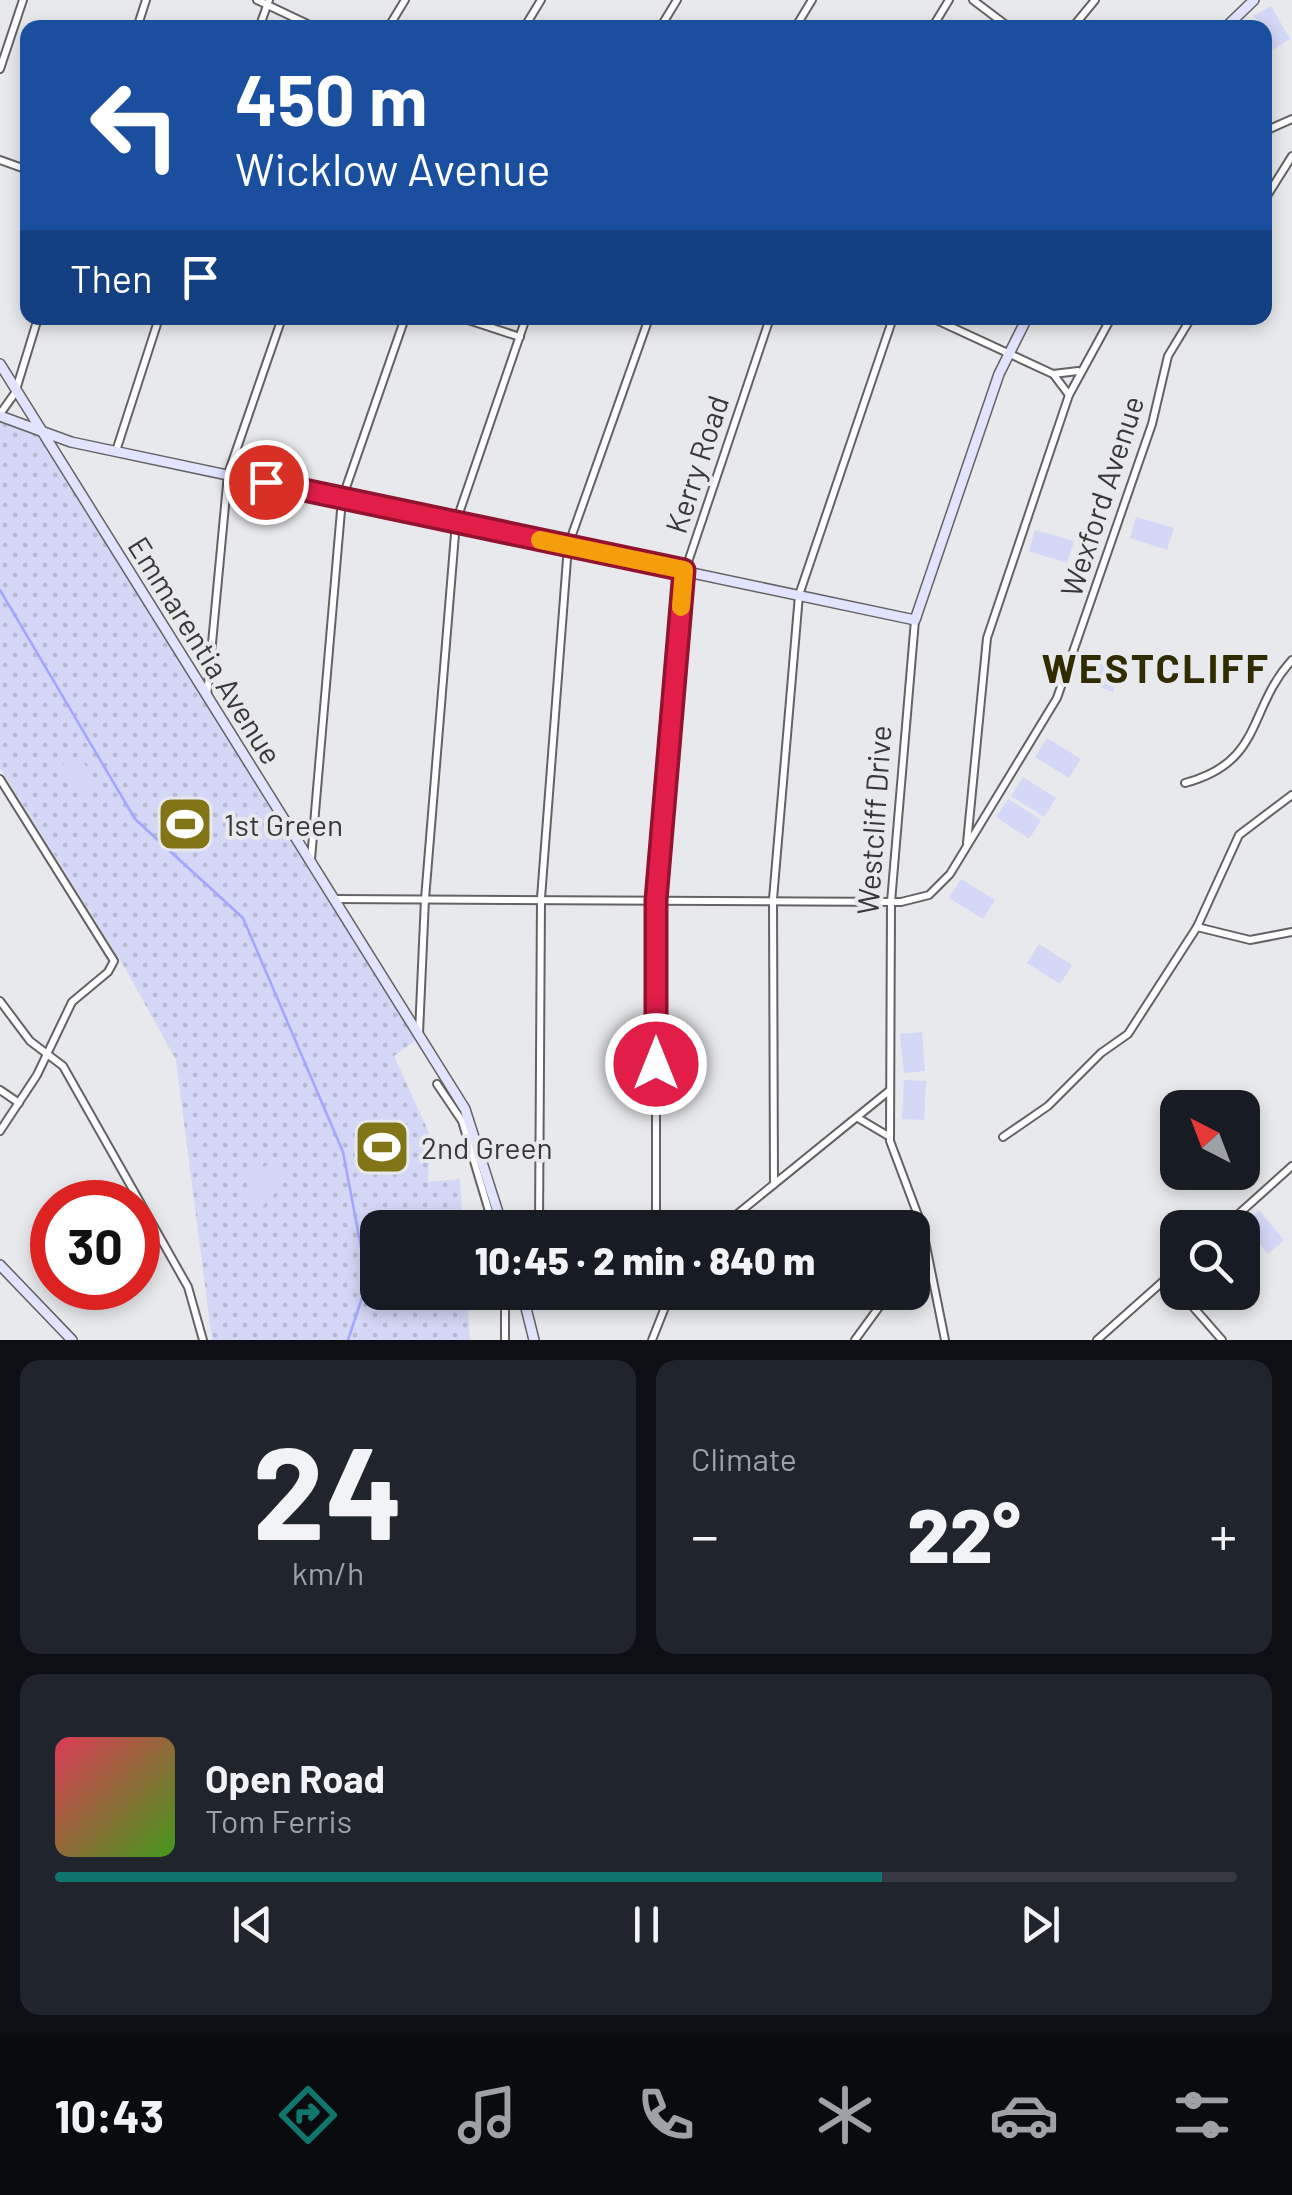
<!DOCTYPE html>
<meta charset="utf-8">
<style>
:root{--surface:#171b24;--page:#20242c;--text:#f1f3f6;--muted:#9ea1a6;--line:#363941;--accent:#0f766e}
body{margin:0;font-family:Barlow,sans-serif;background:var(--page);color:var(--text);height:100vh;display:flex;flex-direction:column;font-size:38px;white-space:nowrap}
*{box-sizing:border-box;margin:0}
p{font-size:32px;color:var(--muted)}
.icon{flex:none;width:55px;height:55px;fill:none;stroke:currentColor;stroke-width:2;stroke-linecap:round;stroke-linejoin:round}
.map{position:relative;height:1340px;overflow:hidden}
.sheet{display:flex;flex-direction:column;gap:20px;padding:20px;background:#0d0f14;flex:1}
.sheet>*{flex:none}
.hud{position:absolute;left:20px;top:20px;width:1252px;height:305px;border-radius:20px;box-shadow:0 5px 15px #0003;background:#1a4fa0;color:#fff;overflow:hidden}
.needle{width:65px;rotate:318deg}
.fabs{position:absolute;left:1160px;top:1090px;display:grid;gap:20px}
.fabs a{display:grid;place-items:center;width:100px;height:100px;border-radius:20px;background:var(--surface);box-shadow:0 5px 15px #0003;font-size:50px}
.speed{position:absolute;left:30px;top:1180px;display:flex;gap:20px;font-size:50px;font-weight:700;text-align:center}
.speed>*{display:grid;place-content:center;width:130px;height:130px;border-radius:50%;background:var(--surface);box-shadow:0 5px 15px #0003;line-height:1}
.speed .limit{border:15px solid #d22;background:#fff;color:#111}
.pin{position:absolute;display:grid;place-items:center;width:85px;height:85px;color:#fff;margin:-42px;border:5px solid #fff;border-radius:50%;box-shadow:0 2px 10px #0007}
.me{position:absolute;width:110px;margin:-55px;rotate:0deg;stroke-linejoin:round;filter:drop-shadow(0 0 8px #0008)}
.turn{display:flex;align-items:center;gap:35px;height:210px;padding:0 50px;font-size:45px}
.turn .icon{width:130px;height:130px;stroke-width:2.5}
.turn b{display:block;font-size:70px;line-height:85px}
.then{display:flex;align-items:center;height:95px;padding:0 50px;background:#0003;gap:20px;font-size:38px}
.big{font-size:75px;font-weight:800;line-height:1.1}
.sheet .card{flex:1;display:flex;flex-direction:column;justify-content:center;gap:15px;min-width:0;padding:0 35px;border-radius:20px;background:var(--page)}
.sheet .dial{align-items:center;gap:0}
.dial b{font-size:130px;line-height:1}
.song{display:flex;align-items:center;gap:30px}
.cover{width:120px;height:120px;border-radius:15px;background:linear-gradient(135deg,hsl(350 70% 55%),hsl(100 70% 35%))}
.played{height:10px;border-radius:5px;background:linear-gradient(90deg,var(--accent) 70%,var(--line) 70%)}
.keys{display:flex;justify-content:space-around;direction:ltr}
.heat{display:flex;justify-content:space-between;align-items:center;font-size:55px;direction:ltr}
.sheet .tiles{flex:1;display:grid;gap:20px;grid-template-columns:1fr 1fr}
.card:last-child{grid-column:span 2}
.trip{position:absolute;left:360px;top:1210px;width:570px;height:100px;border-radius:20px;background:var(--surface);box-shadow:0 5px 15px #0003;font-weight:800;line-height:100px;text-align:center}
.tabs{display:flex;height:160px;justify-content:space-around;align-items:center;background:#090b0e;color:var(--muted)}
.tabs .icon{width:70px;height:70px}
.tabs .on{color:var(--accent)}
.tabs b{font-size:45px;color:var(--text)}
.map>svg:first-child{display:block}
</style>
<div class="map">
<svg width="1292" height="1340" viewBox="0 0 1292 1340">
<defs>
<pattern id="grass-dots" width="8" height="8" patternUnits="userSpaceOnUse" patternTransform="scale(2.5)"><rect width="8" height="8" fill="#d4d7f5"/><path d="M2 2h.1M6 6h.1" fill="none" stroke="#b7b9d3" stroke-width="1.8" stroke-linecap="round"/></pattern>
</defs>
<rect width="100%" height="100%" fill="#e8e9ec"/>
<path fill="url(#grass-dots)" d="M0,419L46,434L416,1040L394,1056L430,1135L428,1182L460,1179L463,1227L378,1228V1292L467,1293L470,1340H212L176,1060L125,968L0,768Z"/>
<g fill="#d4d7f5">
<path d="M1271,6L1290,39L1273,50L1265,28L1253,16Z"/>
<path d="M1136,517L1174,528L1167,550L1130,538Z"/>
<path d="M1035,530L1074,541L1067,563L1029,551Z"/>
<path d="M1083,658L1121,671L1113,692L1076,679Z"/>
<path d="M1047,738L1081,759L1069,778L1035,757Z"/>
<path d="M68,757L83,762L92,774L88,788L83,791L71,785L60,770Z"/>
<path d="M1023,777L1056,798L1044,817L1011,796Z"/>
<path d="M1008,799L1041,820L1029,839L996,817Z"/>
<path d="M961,879L995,900L983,919L949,898Z"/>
<path d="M1039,944L1072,965L1060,984L1027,963Z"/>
<path d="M922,1032L925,1071L904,1073L900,1034Z"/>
<path d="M904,1080L926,1081L924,1120L902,1119Z"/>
<path d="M272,1163L281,1176L276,1192L261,1208L252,1199L247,1183L253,1172Z"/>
<path d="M1259,1210L1284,1240L1268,1254L1242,1224Z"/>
</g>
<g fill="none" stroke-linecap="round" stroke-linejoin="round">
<path stroke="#a2a6fe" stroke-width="2.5" d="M0,590L135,819L243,918L343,1152L365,1268V1289L348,1340"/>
<g stroke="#636366" stroke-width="10">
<g id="street">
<path d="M257,0L316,28"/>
<path d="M973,0L1010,28"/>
<path d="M137,28L146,0"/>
<path d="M259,28L269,0"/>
<path d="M388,28L405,0"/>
<path d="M524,28L541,0"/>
<path d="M660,28L677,0"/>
<path d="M795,28L812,0"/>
<path d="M932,28L949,0"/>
<path d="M1072,28L1095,0"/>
<path d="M0,69L23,0"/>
<path d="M1265,131L1292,119"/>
<path d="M0,160L28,170"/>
<path d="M1265,199L1292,156"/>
<path d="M462,318L520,337"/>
<path d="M932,318L1053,374L1078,371"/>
<path d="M1054,375L1069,395"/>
<path d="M0,414L15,393L38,318"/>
<path d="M116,451L159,318"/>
<path d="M915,620L891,902L890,1141L922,1226L945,1340"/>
<path d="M207,696L228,474L282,318"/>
<path d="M0,779L114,961L108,972L72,1002L37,1075L0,1131"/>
<path d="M1185,783C1264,762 1247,709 1292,660"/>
<path d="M967,843L987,638L1069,395L1111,318"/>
<path d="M311,859L342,499L405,318"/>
<path d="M333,899L901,902L929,895L950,874L1057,698L1152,424L1168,356L1191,318"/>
<path d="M1197,927L1250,940L1292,932"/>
<path d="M0,1001L30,1041L63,1066L188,1287L203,1340"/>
<path d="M419,1033L425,899L456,522L526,318"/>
<path d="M437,1084L462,1121L494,1228"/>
<path d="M0,1090L19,1103"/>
<path d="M858,1118L890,1137"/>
<path d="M1003,1137L1048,1106L1101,1053L1128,1034L1197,927L1239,835L1292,795"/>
<path d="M774,1184L773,899L799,595L893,318"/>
<path d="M539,1228L541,898L568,546L649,318"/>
<path d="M656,1228V900L685,571L770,318"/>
<path d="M720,1228L889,1091"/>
<path d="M1223,1228L1292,1166"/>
<path d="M912,1263L925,1247"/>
<path d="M505,1292V1340"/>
<path d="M1180,1292L1222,1340"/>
<path d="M652,1340L671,1292"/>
<path d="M855,1340L890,1292"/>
<path d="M1097,1340L1178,1268"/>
</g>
</g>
<g stroke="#636366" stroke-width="12">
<g id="secondary">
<path d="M1225,28L1254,0"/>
<path d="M0,364L465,1109L503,1228"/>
<path d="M0,416L71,442L915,620L999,374L1027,318"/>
<path d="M0,1265L72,1340"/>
<path d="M522,1292L534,1340"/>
</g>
</g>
<use href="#street" stroke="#fff" stroke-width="6"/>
<use href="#secondary" stroke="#e2e3fe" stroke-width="9"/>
</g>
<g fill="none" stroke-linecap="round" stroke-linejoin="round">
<g stroke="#92132f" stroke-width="25">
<path id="route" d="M266,482L684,570L656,900V1064"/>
</g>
<use href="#route" stroke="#e11d48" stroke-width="18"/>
<path stroke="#f59e0b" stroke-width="18" d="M540,540L684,570L681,607"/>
</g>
<defs>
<g id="stadium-square" transform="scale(2.875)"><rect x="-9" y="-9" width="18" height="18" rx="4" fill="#827518" stroke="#e8e9ec"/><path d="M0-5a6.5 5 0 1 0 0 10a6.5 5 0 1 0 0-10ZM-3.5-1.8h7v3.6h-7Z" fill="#fff"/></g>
</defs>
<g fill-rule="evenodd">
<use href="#stadium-square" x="185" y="824"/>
<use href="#stadium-square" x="382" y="1147"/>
</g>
<g text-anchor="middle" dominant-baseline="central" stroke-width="8" stroke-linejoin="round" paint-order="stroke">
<g font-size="30" fill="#383839" stroke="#e8e9ec">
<text transform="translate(696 464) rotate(-72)">Kerry Road</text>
<text transform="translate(1101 496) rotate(-72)">Wexford Avenue</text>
<text transform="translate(206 650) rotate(58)">Emmarentia Avenue</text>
<text transform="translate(873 820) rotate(-86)">Westcliff Drive</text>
</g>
<g font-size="30" fill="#383839" stroke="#e8e9ec" text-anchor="start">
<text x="224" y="824">1st Green</text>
<text x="421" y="1147">2nd Green</text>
</g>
<g font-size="40" font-weight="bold" letter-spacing="2.5" fill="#312b00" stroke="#e8e9ec">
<text x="1156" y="667">WESTCLIFF</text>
</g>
</g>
</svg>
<div class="fabs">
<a><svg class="needle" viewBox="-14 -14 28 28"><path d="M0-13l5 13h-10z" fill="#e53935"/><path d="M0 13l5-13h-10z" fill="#9ea1a6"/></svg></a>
<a><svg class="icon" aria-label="search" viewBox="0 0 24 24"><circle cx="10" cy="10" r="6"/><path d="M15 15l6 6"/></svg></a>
</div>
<div class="speed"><div class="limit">30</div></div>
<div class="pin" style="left:266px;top:482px;background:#d93025"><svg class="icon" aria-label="arrive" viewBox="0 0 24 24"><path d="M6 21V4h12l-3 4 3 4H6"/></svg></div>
<svg class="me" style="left:656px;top:1064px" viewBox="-20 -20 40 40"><circle r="17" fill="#e11d48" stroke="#fff" stroke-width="3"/><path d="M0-11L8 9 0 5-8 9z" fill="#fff"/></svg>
<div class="trip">10:45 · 2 min · 840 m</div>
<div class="hud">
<div class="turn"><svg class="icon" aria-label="left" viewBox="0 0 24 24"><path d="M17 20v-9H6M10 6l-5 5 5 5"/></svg><div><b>450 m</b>Wicklow Avenue</div></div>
<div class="then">Then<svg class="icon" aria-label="arrive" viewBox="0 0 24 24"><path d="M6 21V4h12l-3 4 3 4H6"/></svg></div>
</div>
</div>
<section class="sheet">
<div class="tiles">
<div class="card dial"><b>24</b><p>km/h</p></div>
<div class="card"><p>Climate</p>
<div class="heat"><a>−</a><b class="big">22°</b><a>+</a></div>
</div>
<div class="card">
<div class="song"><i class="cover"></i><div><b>Open Road</b><p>Tom Ferris</p></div></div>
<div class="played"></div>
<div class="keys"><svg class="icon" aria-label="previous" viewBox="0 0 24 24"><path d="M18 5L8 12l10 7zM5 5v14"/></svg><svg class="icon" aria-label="pause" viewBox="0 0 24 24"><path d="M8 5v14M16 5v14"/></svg><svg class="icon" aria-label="next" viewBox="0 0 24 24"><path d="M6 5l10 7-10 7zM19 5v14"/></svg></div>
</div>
</div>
</section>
<nav class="tabs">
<b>10:43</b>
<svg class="icon on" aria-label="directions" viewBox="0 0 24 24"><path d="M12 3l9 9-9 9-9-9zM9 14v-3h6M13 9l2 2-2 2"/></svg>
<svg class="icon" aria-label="music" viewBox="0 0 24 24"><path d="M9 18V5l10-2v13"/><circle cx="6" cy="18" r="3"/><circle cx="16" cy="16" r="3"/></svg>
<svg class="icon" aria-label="phone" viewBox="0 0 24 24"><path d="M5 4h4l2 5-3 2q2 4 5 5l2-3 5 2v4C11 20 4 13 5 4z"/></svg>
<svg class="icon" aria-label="climate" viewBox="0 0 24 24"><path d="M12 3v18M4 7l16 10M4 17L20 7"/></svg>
<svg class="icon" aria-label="car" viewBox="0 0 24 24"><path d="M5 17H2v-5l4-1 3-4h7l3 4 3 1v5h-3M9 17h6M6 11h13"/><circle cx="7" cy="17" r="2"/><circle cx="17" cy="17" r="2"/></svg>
<svg class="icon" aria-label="filters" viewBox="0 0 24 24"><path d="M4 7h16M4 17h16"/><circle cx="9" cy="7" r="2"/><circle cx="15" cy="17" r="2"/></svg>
</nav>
